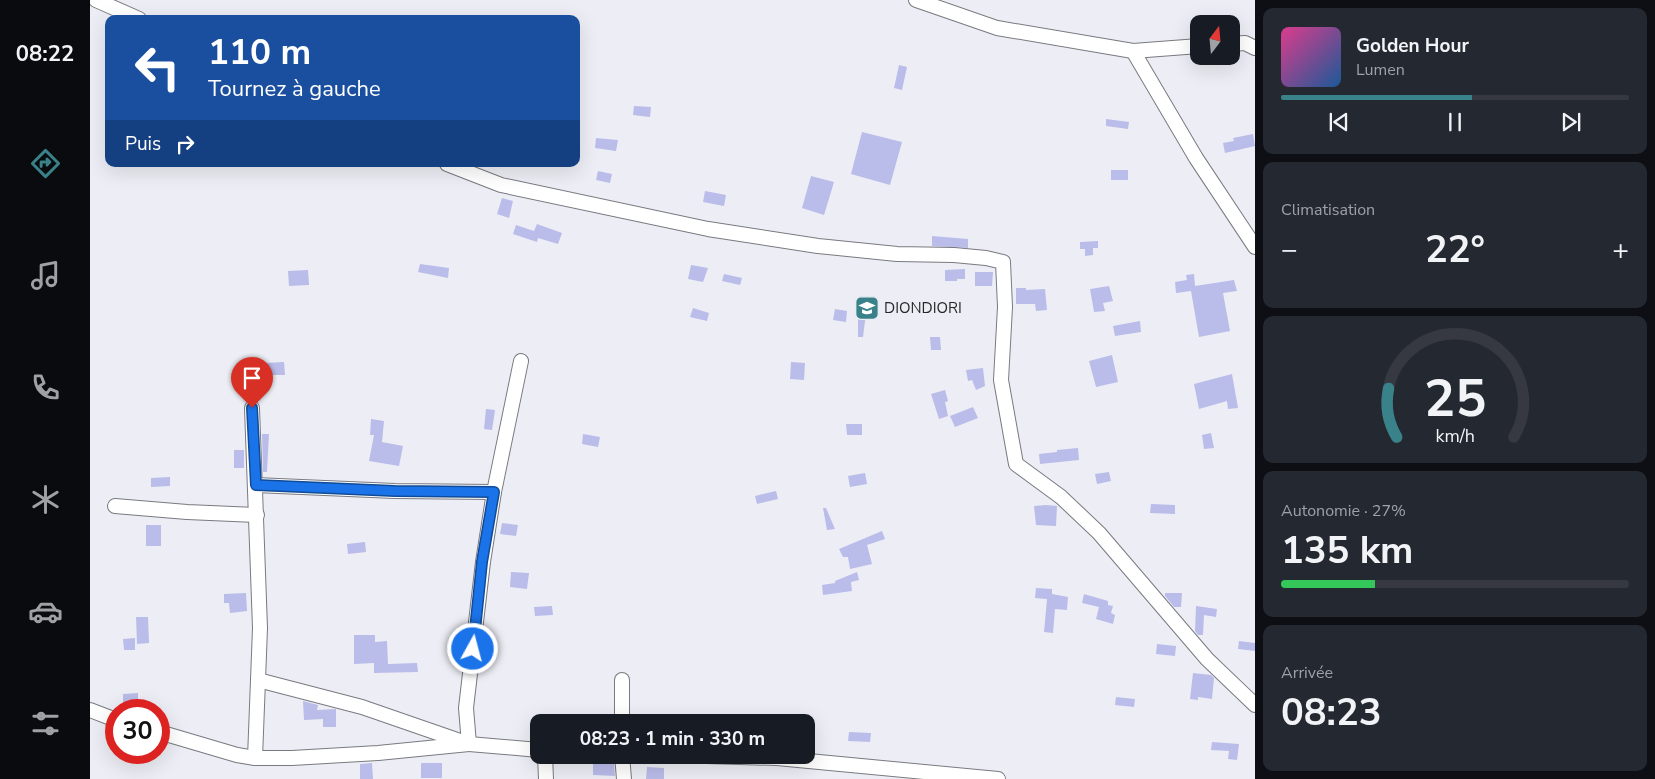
<!DOCTYPE html>
<html lang="fr">
<meta charset="utf-8">
<style>
:root{--surface:#171b24;--page:#242831;--text:#f1f3f6;--muted:#9ea1a6;--line:#363941;--accent:#3a828a}
body{margin:0;font-family:"Nunito Sans",sans-serif;background:var(--page);color:var(--text);height:100vh;display:flex;flex-direction:column;font-size:19px;white-space:nowrap}
*{box-sizing:border-box;margin:0}
p{font-size:16px;color:var(--muted)}
.icon{flex:none;width:28px;height:28px;fill:none;stroke:currentColor;stroke-width:2;stroke-linecap:round;stroke-linejoin:round}
.map{position:relative;flex:1;overflow:hidden}
.drawer{display:flex;flex-direction:column;gap:8px;padding:8px;background:#0d0f14;width:400px}
.drawer>*{flex:none}
.top-card{position:absolute;left:15px;top:15px;width:475px;height:152px;border-radius:10px;box-shadow:0 5px 20px #0002;background:#1a4fa0;color:#fff;overflow:hidden}
.needle{width:32px;rotate:16deg}
.controls{position:absolute;left:1100px;top:15px;display:grid;gap:10px}
.controls a{display:grid;place-items:center;width:50px;height:50px;border-radius:10px;background:var(--surface);box-shadow:0 5px 20px #0002;font-size:25px}
.speed{position:absolute;left:15px;top:699px;display:flex;gap:10px;font-size:25px;font-weight:700;text-align:center}
.speed>*{display:grid;place-content:center;width:65px;height:65px;border-radius:50%;background:var(--surface);box-shadow:0 5px 20px #0002;line-height:1}
.speed .limit{border:8px solid #d22;background:#fff;color:#111}
.pin{position:absolute;display:grid;place-items:center;width:42px;height:42px;color:#fff;margin:-51px -21px;border-radius:50% 50% 50% 0;rotate:-45deg;box-shadow:0 0 5px #0007}
.pin .icon{rotate:45deg}
.me{position:absolute;width:55px;margin:-28px;rotate:7deg;stroke-linejoin:round;filter:drop-shadow(0 0 4px #0008)}
.turn{display:flex;align-items:center;gap:18px;height:105px;padding:0 20px;font-size:22px}
.turn .icon{width:65px;height:65px;stroke-width:2.5}
.turn b{display:block;font-size:35px;line-height:42px}
.then{display:flex;align-items:center;height:48px;padding:0 20px;background:#0003;gap:10px;font-size:19px}
.big{font-size:38px;font-weight:700;line-height:1.1}
.drawer .card{flex:1;display:flex;flex-direction:column;justify-content:center;gap:8px;min-width:0;padding:0 18px;border-radius:10px;background:var(--page)}
.drawer .dial{align-items:center;gap:0}
.dial svg{height:130px;overflow:visible;fill:none;stroke:var(--line);stroke-width:7;stroke-linecap:round;text-anchor:middle}
.dial text{fill:var(--text);stroke:none}
.song{display:flex;align-items:center;gap:15px}
.cover{width:60px;height:60px;border-radius:8px;background:linear-gradient(135deg,hsl(330 70% 55%),hsl(210 70% 35%))}
.played{height:5px;border-radius:2px;background:linear-gradient(90deg,var(--accent) 55%,var(--line) 55%)}
.keys{display:flex;justify-content:space-around;direction:ltr}
.heat{display:flex;justify-content:space-between;align-items:center;font-size:28px;direction:ltr}
.charge{height:8px;border-radius:4px;background:linear-gradient(90deg,#34c759 27%,var(--line) 0)}
.trip{position:absolute;left:440px;top:714px;width:285px;height:50px;border-radius:10px;background:var(--surface);box-shadow:0 5px 20px #0002;font-weight:700;line-height:50px;text-align:center}
main{display:flex;flex:1;min-height:0}
.tab-bar{display:flex;flex-direction:column;width:90px;justify-content:space-around;align-items:center;background:#090b0e;color:var(--muted)}
.tab-bar .icon{width:35px;height:35px}
.tab-bar .selected{color:var(--accent)}
.tab-bar b{font-size:22px;color:var(--text)}
.map>svg:first-child{display:block}
</style>
<main>
<nav class="tab-bar">
<b>08:22</b>
<svg class="icon selected" aria-label="directions" viewBox="0 0 24 24"><path d="M12 3l9 9-9 9-9-9zM9 14v-3h6M13 9l2 2-2 2"/></svg>
<svg class="icon" aria-label="music" viewBox="0 0 24 24"><path d="M9 18V5l10-2v13"/><circle cx="6" cy="18" r="3"/><circle cx="16" cy="16" r="3"/></svg>
<svg class="icon" aria-label="phone" viewBox="0 0 24 24"><path d="M5 4h4l2 5-3 2q2 4 5 5l2-3 5 2v4C11 20 4 13 5 4z"/></svg>
<svg class="icon" aria-label="climate" viewBox="0 0 24 24"><path d="M12 3v18M4 7l16 10M4 17L20 7"/></svg>
<svg class="icon" aria-label="car" viewBox="0 0 24 24"><path d="M5 17H2v-5l4-1 3-4h7l3 4 3 1v5h-3M9 17h6M6 11h13"/><circle cx="7" cy="17" r="2"/><circle cx="17" cy="17" r="2"/></svg>
<svg class="icon" aria-label="filters" viewBox="0 0 24 24"><path d="M4 7h16M4 17h16"/><circle cx="9" cy="7" r="2"/><circle cx="15" cy="17" r="2"/></svg>
</nav>
<div class="map">
<svg width="1165" height="779" viewBox="0 0 1165 779">
<rect width="100%" height="100%" fill="#edeef5"/>
<g fill="#babce9">
<path d="M809,65L817,67L812,90L804,88Z"/>
<path d="M544,106L561,107L560,117L543,115Z"/>
<path d="M1016,119L1039,122L1038,129L1016,126Z"/>
<path d="M772,132L812,142L800,185L761,174Z"/>
<path d="M1163,134L1165,146L1135,153L1133,143L1144,141L1143,138Z"/>
<path d="M506,138L528,140L526,151L505,148Z"/>
<rect x="1021" y="170" width="17" height="10"/>
<path d="M508,171L522,174L520,183L506,180Z"/>
<path d="M721,176L744,182L734,215L712,208Z"/>
<path d="M615,191L636,195L634,206L613,202Z"/>
<path d="M412,198L423,201L419,218L407,214Z"/>
<path d="M447,224L472,233L468,244L448,238L447,242L423,234L426,225L444,231Z"/>
<path d="M842,236L878,239V248L842,246Z"/>
<path d="M1008,241V248H1003V255L995,256V249H990V242Z"/>
<path d="M330,264L359,268L358,278L328,272Z"/>
<path d="M601,265L618,268L613,282L598,279Z"/>
<path d="M875,269V279H867V281H855V270Z"/>
<path d="M218,270L219,285L199,286L198,271Z"/>
<path d="M885,272H903L902,286H885Z"/>
<path d="M634,274L652,278L650,285L632,281Z"/>
<path d="M1104,274L1105,286L1144,280L1147,291L1133,293L1140,331L1109,337L1101,291L1086,293L1085,282L1097,280L1096,275Z"/>
<path d="M1019,286L1023,301L1013,303L1015,311L1004,312L1000,289Z"/>
<path d="M926,288H936V290L955,289L957,310L946,311L945,304H926Z"/>
<path d="M603,308L619,313L617,321L600,317Z"/>
<path d="M745,309L757,311L756,322L743,320Z"/>
<path d="M768,312L776,313L773,337H768Z"/>
<path d="M1050,321L1051,332L1025,336L1023,326Z"/>
<path d="M840,337H850L851,350H841Z"/>
<path d="M1022,355L1028,382L1006,387L999,361Z"/>
<path d="M194,362L195,375H176L175,363Z"/>
<path d="M701,362L715,363L714,380L700,379Z"/>
<path d="M893,368L895,386L886,390L882,380L878,381L876,370Z"/>
<path d="M1142,374L1148,408L1138,409L1137,401L1109,409L1104,384Z"/>
<path d="M855,390L858,401L855,402L858,416L849,419L841,394Z"/>
<path d="M883,407L888,418L865,427L860,416Z"/>
<path d="M396,409L405,410L402,430L394,429Z"/>
<path d="M281,419L294,421L292,442L313,446L309,466L279,461L284,435H280Z"/>
<path d="M756,424H772V435H757Z"/>
<path d="M1121,433L1124,448L1114,449L1112,435Z"/>
<path d="M172,434H179L177,472H173Z"/>
<path d="M493,434L510,437L508,447L492,444Z"/>
<path d="M988,448L989,460L950,464L949,454L967,452V450Z"/>
<rect x="144" y="450" width="10" height="18"/>
<path d="M1019,472L1021,481L1007,484L1005,474Z"/>
<path d="M775,473L777,484L760,487L758,476Z"/>
<path d="M80,477V486L61,487V478Z"/>
<path d="M686,491L688,499L667,504L665,496Z"/>
<path d="M1061,504L1085,505V514L1060,513Z"/>
<path d="M956,505L967,506L966,526L946,525L944,506Z"/>
<path d="M733,508H736L745,529L737,530Z"/>
<path d="M412,523L428,525L426,536L410,534Z"/>
<rect x="56" y="525" width="15" height="21"/>
<path d="M792,531L795,539L777,545L782,564L760,569L758,557H753L749,549Z"/>
<path d="M275,542L276,552L258,554L257,544Z"/>
<path d="M421,572L439,573L437,589L420,587Z"/>
<path d="M767,572L769,580L761,582L762,591L733,595L732,585L745,583V581Z"/>
<path d="M946,588L962,589V594L978,597L977,610L965,609L963,633L954,632L957,599L945,598Z"/>
<path d="M156,593L157,611L140,613L139,603H134V594Z"/>
<path d="M1075,593H1092L1091,607H1084L1075,596Z"/>
<path d="M994,594L1018,601V605L1023,606L1021,613L1025,615L1023,624L1006,619L1009,607L992,603Z"/>
<path d="M462,606L463,615L445,616L444,607Z"/>
<path d="M1106,606L1127,609L1126,617L1114,615L1113,635H1108L1105,631Z"/>
<path d="M46,617H58L59,643L47,644Z"/>
<path d="M264,635H285V642L297,641L298,664L327,663L328,672L284,673V663L264,664Z"/>
<path d="M45,638V650H34L33,639Z"/>
<path d="M1149,641L1165,643V651L1148,649Z"/>
<path d="M1067,644L1086,646L1085,656L1066,654Z"/>
<path d="M1103,673L1121,675L1124,678L1122,699L1108,697V700L1100,699Z"/>
<path d="M48,693V704H33V694Z"/>
<path d="M1026,697L1045,699L1044,707L1025,705Z"/>
<path d="M213,701L228,705L227,710L246,709V727H233V719L214,720Z"/>
<path d="M759,732L781,733L780,742L758,741Z"/>
<path d="M1122,742L1149,744L1147,760L1138,759L1139,751L1121,750Z"/>
<path d="M282,763L283,779H270V764Z"/>
<rect x="331" y="763" width="21" height="15"/>
<path d="M503,764H524L525,776L503,775Z"/>
<path d="M557,767L574,768V779H556Z"/>
</g>
<g fill="none" stroke-linecap="round" stroke-linejoin="round">
<g stroke="#797a80" stroke-width="16">
<g id="minor">
<path d="M6,0L49,19"/>
<path d="M826,0L907,28L1043,51L1109,46"/>
<path d="M1141,44L1155,43L1165,48"/>
<path d="M1043,51L1106,158L1165,247"/>
<path d="M357,164L411,185L618,229L728,246L807,254L864,255L896,258L913,262L915,307L911,380L926,464L971,497L1009,533L1117,659L1165,705"/>
<path d="M162,408L170,628L165,758"/>
<path d="M165,485L305,491L404,492"/>
<path d="M25,506L97,512L167,515"/>
<path d="M168,680L272,707L379,744L449,750"/>
<path d="M532,680V722"/>
<path d="M0,710L26,720"/>
<path d="M69,732L147,755L165,758H202L288,753L379,744L376,708L393,562L404,492L431,361"/>
<path d="M455,755L456,779"/>
<path d="M532,755L534,779"/>
<path d="M582,755L687,758L908,779"/>
</g>
</g>
<use href="#minor" stroke="#fff" stroke-width="14"/>
</g>
<g fill="none" stroke-linecap="round" stroke-linejoin="round">
<g stroke="#114b97" stroke-width="12">
<path id="route" d="M162,408L166,485L305,491L404,492L392,562L383,649"/>
</g>
<use href="#route" stroke="#1a73e8" stroke-width="9"/>
</g>
<defs>
<g id="school-square" transform="scale(1.25)"><rect x="-9" y="-9" width="18" height="18" rx="4" fill="#3a828a" stroke="#edeef5"/><path d="M0-5L7-2L0 1L-7-2ZM-4 1L0 2.5L4 1V4Q0 6-4 4Z" fill="#fff"/></g>
</defs>
<g fill-rule="evenodd">
<use href="#school-square" x="777" y="308"/>
</g>
<g text-anchor="middle" dominant-baseline="central" stroke-width="4.5" stroke-linejoin="round" paint-order="stroke">
<g font-size="15" fill="#27272a" stroke="#edeef5" text-anchor="start">
<text x="794" y="308">DIONDIORI</text>
</g>
</g>
</svg>
<div class="controls">
<a><svg class="needle" viewBox="-14 -14 28 28"><path d="M0-13l5 13h-10z" fill="#e53935"/><path d="M0 13l5-13h-10z" fill="#9ea1a6"/></svg></a>
</div>
<div class="speed"><div class="limit">30</div></div>
<div class="pin" style="left:162px;top:408px;background:#d93025"><svg class="icon" aria-label="arrive" viewBox="0 0 24 24"><path d="M6 21V4h12l-3 4 3 4H6"/></svg></div>
<svg class="me" style="left:383px;top:649px" viewBox="-20 -20 40 40"><circle r="17" fill="#1a73e8" stroke="#fff" stroke-width="3"/><path d="M0-11L8 9 0 5-8 9z" fill="#fff"/></svg>
<div class="trip">08:23 · 1 min · 330 m</div>
<div class="top-card">
<div class="turn"><svg class="icon" aria-label="left" viewBox="0 0 24 24"><path d="M17 20v-9H6M10 6l-5 5 5 5"/></svg><div><b>110 m</b>Tournez à gauche</div></div>
<div class="then">Puis<svg class="icon" aria-label="right" viewBox="0 0 24 24"><path d="M7 20v-9h11M14 6l5 5-5 5"/></svg></div>
</div>
</div>
<section class="drawer">
<div class="card">
<div class="song"><i class="cover"></i><div><b>Golden Hour</b><p>Lumen</p></div></div>
<div class="played"></div>
<div class="keys"><svg class="icon" aria-label="previous" viewBox="0 0 24 24"><path d="M18 5L8 12l10 7zM5 5v14"/></svg><svg class="icon" aria-label="pause" viewBox="0 0 24 24"><path d="M8 5v14M16 5v14"/></svg><svg class="icon" aria-label="next" viewBox="0 0 24 24"><path d="M6 5l10 7-10 7zM19 5v14"/></svg></div>
</div>
<div class="card"><p>Climatisation</p>
<div class="heat"><a>−</a><b class="big">22°</b><a>+</a></div>
</div>
<div class="card dial"><svg viewBox="0 0 100 80">
<path d="M14 69A42 42 0 1 1 86 69"/>
<path d="M14 69A42 42 0 0 1 9 39" stroke="#3a828a"/>
<text x="50" y="56" font-size="32" font-weight="700">25</text>
<text x="50" y="72" font-size="11">km/h</text>
</svg></div>
<div class="card"><p>Autonomie · 27%</p><b class="big">135 km</b><div class="charge"></div></div>
<div class="card"><p>Arrivée</p><b class="big">08:23</b></div>
</section>
</main>
